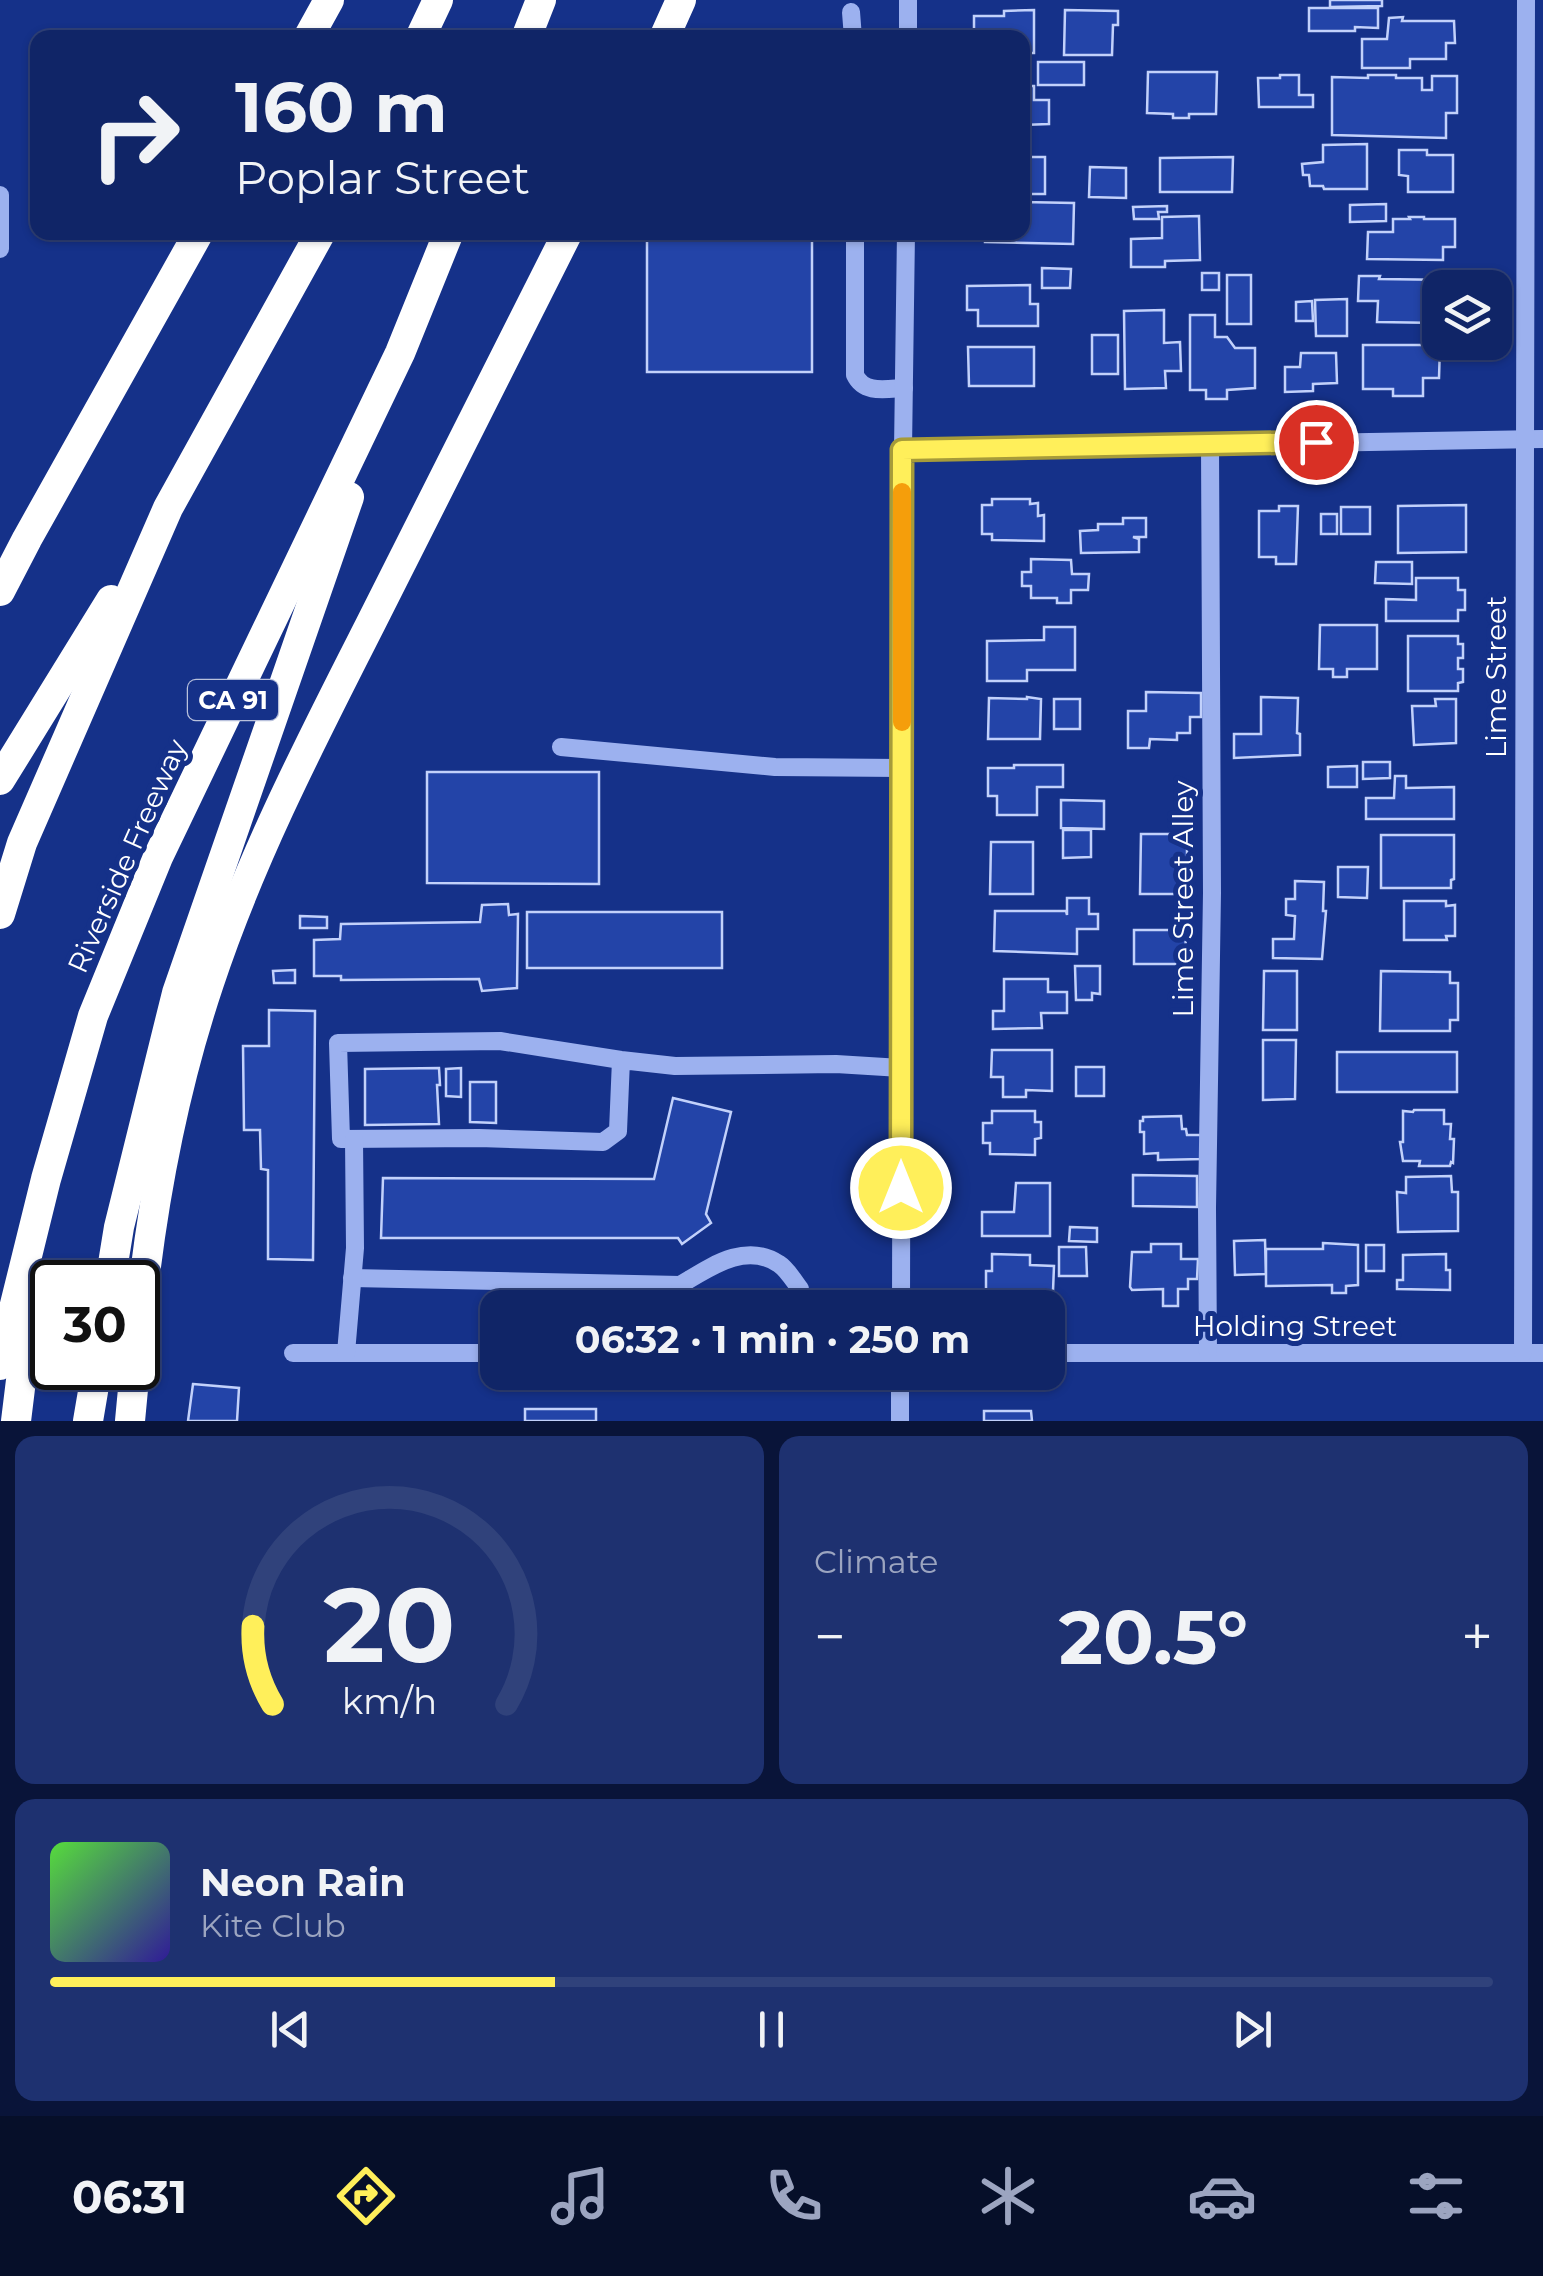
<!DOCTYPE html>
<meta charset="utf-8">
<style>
:root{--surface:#102567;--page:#1e3170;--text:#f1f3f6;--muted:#9ca5c0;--line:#30427b;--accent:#ffef5a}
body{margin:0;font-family:Montserrat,sans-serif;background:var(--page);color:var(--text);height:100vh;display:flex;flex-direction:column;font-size:38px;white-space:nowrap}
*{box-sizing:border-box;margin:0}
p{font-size:32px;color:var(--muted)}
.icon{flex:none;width:55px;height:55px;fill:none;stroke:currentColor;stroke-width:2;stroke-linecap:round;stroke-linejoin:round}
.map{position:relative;height:1421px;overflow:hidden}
.details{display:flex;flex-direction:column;gap:15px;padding:15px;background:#091439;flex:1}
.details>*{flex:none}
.top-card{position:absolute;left:30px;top:30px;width:1000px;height:210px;border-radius:20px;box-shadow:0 2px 8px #0004,0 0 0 2px var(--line);background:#102567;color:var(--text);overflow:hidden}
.buttons{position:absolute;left:1422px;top:270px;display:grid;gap:20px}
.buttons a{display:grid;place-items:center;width:90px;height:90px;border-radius:20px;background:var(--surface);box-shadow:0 2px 8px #0004,0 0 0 2px var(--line);font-size:50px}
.speed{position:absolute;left:30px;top:1260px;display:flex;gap:20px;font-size:50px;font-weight:700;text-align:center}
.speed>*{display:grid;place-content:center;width:130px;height:130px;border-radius:50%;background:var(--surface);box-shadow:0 2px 8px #0004,0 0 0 2px var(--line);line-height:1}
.speed .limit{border:5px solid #111;border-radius:15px;background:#fff;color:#111}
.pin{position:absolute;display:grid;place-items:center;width:85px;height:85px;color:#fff;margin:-42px;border:5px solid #fff;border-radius:50%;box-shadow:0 2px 10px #0007}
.me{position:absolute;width:110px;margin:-55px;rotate:0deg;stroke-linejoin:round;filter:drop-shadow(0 0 8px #0008)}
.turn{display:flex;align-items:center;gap:35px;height:210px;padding:0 40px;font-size:45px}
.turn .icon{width:130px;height:130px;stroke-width:2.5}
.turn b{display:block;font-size:70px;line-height:85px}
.big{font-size:75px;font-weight:700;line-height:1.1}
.details .card{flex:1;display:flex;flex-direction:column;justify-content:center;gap:15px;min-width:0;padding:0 35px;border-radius:20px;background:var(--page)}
.details .dial{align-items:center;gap:0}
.dial svg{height:260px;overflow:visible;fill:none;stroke:var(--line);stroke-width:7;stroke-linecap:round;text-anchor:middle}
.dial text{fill:var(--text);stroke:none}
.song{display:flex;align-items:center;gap:30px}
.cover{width:120px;height:120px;border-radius:15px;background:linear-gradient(135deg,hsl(110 70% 55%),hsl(250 70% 35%))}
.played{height:10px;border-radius:5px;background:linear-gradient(90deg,var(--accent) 35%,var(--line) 35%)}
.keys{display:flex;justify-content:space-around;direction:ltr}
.heat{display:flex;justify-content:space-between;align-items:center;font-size:55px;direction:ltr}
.details .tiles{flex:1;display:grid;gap:15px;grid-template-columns:1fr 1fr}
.card:last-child{grid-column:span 2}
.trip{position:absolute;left:480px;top:1290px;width:585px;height:100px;border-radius:20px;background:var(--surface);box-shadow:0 2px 8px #0004,0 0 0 2px var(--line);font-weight:700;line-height:100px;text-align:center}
.dock{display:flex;height:160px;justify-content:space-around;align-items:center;background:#060f29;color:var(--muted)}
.dock .icon{width:70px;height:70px}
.dock .current{color:var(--accent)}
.dock b{font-size:45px;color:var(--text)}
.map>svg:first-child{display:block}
</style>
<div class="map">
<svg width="1543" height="1421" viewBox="0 0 1543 1421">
<rect width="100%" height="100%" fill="#153189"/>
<g fill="#2344a8" stroke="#c2d1fb" stroke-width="2.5">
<path d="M1330,0H1382V6L1330,7Z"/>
<path d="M1309,8H1378V28L1355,27V31H1309Z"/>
<path d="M1034,10V53H1022V38H974V16H1004V11Z"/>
<path d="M1065,10L1118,11V25H1113L1112,55H1064Z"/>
<path d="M1403,17L1402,21H1454L1455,43H1446V59H1410V68H1362V39H1387L1389,18Z"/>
<rect x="1038" y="62" width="46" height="23"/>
<path d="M1148,72H1217L1216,114H1189V118H1173V114L1147,113Z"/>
<path d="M1280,75H1299V95H1313V107H1259L1258,78H1280Z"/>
<path d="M1368,75H1396V78H1422V90H1432V76H1457V113H1446V138L1332,135V77L1368,78Z"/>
<path d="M1022,86H1034V100H1049V124L1022,125Z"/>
<path d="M1367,144V189H1324L1323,186H1310L1309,175H1303L1302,164L1323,162V145Z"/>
<path d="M1399,150H1427V155H1453V192H1408V176L1399,175Z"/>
<rect x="1022" y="157" width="23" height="37"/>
<path d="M1233,157L1232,192H1160V158Z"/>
<path d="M1090,167L1126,168V198L1089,197Z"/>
<path d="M1022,202L1074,203L1073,244L985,242V232H1022Z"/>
<path d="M1386,204V221L1350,222V205Z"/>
<path d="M1167,206V212H1158L1159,219H1134L1133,207Z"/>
<path d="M1199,216L1200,260L1165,261V267H1131V239L1162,238V217Z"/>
<path d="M1409,217H1424V219H1455V247H1443V260L1367,259L1368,232H1393V219H1410Z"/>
<rect x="647" y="232" width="165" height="140"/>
<path d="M1042,268L1071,269L1070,288H1042Z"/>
<rect x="1202" y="273" width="17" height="17"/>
<rect x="1227" y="275" width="24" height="49"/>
<path d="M1359,276H1380L1379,279L1453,280L1452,288H1440V323L1377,322L1378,301H1358Z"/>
<path d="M1030,285V304H1038V326H978V310H967V286Z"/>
<path d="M1347,299V336H1316L1315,300Z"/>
<path d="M1312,301L1313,321H1296V302Z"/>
<path d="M1164,310V343L1180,342L1181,371H1165L1166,388L1125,389L1124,311Z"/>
<path d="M1190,315H1215V337H1227L1235,348H1255V388L1227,390V399H1206V390H1190Z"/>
<rect x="1092" y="335" width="26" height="39"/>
<path d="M1363,345H1440L1439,378H1423V396H1393V389H1363Z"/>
<path d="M968,347H1034V386H969Z"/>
<path d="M1301,353H1336L1337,383L1313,384V391L1285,392V367H1300Z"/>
<path d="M992,499H1030V504L1038,503V516L1044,515V541L992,540V534H982V505H992Z"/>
<path d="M1466,505V552L1398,553V506Z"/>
<path d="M1279,506H1298L1296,564H1276V557H1259V511H1279Z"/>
<rect x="1341" y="507" width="29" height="27"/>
<rect x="1321" y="514" width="16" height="20"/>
<path d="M1123,518H1146V537H1133L1139,539V552L1081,553L1080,531L1098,530V524H1123Z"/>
<path d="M1031,559L1071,560L1072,574H1089L1088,590H1071V603H1057V598H1031V586H1022V572H1031Z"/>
<path d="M1376,562H1412V584L1375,583Z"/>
<path d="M1416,578H1458V590H1465V610H1458V621H1386V599L1416,600Z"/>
<path d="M1320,625H1377V669H1347V677H1333V669H1319Z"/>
<path d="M1044,627H1075V670H1027V681H987V641L1044,640Z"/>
<path d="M1408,636H1458V644H1463V658H1458V669H1463V682L1458,683V691H1408Z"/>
<path d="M1146,692L1201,693V717H1190V733H1177V740L1150,739L1149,748H1128V711H1146Z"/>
<path d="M1027,697L1041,699L1040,739H988L989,698L1027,699Z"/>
<path d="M1261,697L1298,698L1297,733L1300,734V755L1234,758V734H1261Z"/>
<rect x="1054" y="699" width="26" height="30"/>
<path d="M1435,699H1456V743L1414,745L1412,706H1436Z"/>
<path d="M1363,762H1390V778L1363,779Z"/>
<path d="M1014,765H1063V787H1037V815H997V796H988V768H1014Z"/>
<path d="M1357,766V787H1328V767Z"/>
<path d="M427,772H599V884L427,883Z"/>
<path d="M1395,776H1406V788L1454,787V819H1366V798H1394Z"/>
<path d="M1061,800L1104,801V829L1061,828Z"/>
<path d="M1063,830H1091V857L1063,858Z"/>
<path d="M1141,834H1187V894H1140Z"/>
<path d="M1381,835H1454V879L1451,880V888H1381Z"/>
<path d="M991,842H1033V894H990Z"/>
<path d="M1338,867H1368L1367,898L1338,897Z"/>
<path d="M1295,881L1324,882L1323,911H1326L1322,959L1273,958V939H1294L1295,916L1286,915V899H1295Z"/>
<path d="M1067,898H1089V914H1098V929H1077V954L994,951L995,911H1066L1067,915Z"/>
<path d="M1404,901H1446V906L1455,905V936H1446L1447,940H1404Z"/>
<path d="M508,904L509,915L518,914L517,988L482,991L479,979L341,980V976H314V940L340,939L341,924L480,922L482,905Z"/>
<rect x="527" y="912" width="195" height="56"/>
<path d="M300,916L327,917V928H300Z"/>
<path d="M1134,930H1186L1185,964H1134Z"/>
<path d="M1075,966H1100V994L1092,993V1000H1076Z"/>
<path d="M295,970V983H274L273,971Z"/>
<path d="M1264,971H1297V1030H1263Z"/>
<path d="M1381,971L1450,972V983H1458V1020H1450V1031H1380Z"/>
<path d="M1004,979H1048V992H1067V1013H1041L1042,1028L993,1029V1011H1004Z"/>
<path d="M269,1010L315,1011L313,1260L268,1259V1170L261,1169L260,1130H244L243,1046H269Z"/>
<path d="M1263,1040H1296L1295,1099L1263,1100Z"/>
<path d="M992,1050H1052V1091L1026,1090V1097H1003V1077H991Z"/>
<rect x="1337" y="1052" width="120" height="40"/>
<rect x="1076" y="1067" width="28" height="29"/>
<path d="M439,1068L440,1085H437L439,1124L365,1125V1069Z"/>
<path d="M461,1068V1097L446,1096V1069Z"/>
<path d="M470,1082H496V1123L470,1122Z"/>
<path d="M673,1098L731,1112L706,1214L711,1223L682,1244L678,1238H381L383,1178L654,1179Z"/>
<path d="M1414,1110H1444V1124H1451L1450,1139H1454L1453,1163L1451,1162L1450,1166H1419L1420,1161H1403L1400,1142H1403V1111L1413,1112Z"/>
<path d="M992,1111H1035V1122H1041V1138L1035,1139V1155L990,1154V1143H983V1123H992Z"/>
<path d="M1181,1116L1182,1129H1186L1187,1135H1202L1203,1159L1158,1160V1153L1144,1154V1132H1140V1121H1143V1117Z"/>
<path d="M1133,1175L1197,1176V1207L1133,1206Z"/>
<path d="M1451,1176L1452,1192H1458V1231L1398,1232L1397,1192L1406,1193V1177Z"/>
<path d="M1016,1183H1050V1236H982V1212H1014Z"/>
<path d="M1070,1227L1097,1228V1242L1069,1241Z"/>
<path d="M1265,1240L1266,1274L1235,1275L1234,1241Z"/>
<path d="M1323,1243L1358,1245V1285L1346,1286V1293H1332V1285L1266,1286V1249H1323Z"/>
<path d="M1151,1244H1181V1259H1198L1197,1279H1188V1289H1178V1306H1163V1289L1132,1290L1130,1287L1132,1252H1151Z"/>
<rect x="1366" y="1245" width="18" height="26"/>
<path d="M1059,1247H1086L1087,1276H1059Z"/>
<path d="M992,1254L1030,1255V1265L1054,1266L1053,1291L986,1289V1271H992Z"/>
<path d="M1446,1254V1270H1450V1290L1397,1289V1280H1403V1255Z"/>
<path d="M193,1384L239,1388L237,1421H188Z"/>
<rect x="525" y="1409" width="71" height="12"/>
<path d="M984,1411H1031L1032,1421H984Z"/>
</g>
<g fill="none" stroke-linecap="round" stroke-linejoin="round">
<g stroke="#9cb1ef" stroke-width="18">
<path d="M851,12L853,38"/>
<path d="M908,38V0"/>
<path d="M0,195V249"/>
<path d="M855,232V375C864,394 885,389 904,388"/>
<path d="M903,450L1543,439"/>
<path d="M561,747L775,767L902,768"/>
<path d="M621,1060L618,1131L603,1142L479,1138L341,1139L338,1043L500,1041L621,1060L675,1066L836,1064L901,1068"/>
<path d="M352,1278L680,1285L695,1308"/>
<path d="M680,1285C709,1268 745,1241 779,1264C787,1269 794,1281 800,1289L798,1308"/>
<path d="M901,1308L903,450L906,232"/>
<path d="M293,1353H498"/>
<path d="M346,1353L355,1248L354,1139"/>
<path d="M1048,1353H1543"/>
<path d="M1208,1353L1207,1208L1212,893L1210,444"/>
<path d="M1523,1353L1526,0"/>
<path d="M900,1421V1372"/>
</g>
<g stroke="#fff" stroke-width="30">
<path d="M308,38L329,0"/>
<path d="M420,38L438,0"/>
<path d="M526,38L541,0"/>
<path d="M664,38L681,0"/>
<path d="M0,591L27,539L199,232"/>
<path d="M0,780L111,600"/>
<path d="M0,914L22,843L168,508L321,232"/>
<path d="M110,1282L119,1227L177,993L349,497"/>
<path d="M138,1339C149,1218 170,1099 209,983C250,859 311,741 370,625C436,494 502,363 568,232"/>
<path d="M0,1365L46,1179L93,1016L158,857L400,353L449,232"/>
<path d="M16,1421L29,1315"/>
<path d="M88,1421L97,1368"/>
<path d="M130,1421L135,1368"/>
</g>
</g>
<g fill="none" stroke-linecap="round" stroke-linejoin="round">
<g stroke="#a69b3a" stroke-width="25">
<path id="route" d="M901,1188L902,450L1316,442"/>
</g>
<use href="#route" stroke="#ffef5a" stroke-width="18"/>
<path stroke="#f59e0b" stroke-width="18" d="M902,722V492"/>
</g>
<g text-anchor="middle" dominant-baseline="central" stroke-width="10" stroke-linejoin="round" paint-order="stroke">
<rect fill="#153189" stroke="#b9c1dc" stroke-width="2.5" x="188" y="680" width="90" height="40" rx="8"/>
<g font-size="25" font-weight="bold" fill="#fff">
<text x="233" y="700">CA 91</text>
</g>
<g font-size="28" fill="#fff" stroke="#153189">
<text transform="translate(1496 677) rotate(-90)">Lime Street</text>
<text transform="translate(127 856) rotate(-66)">Riverside Freeway</text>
<text transform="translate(1183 899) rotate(-90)">Lime Street Alley</text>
<text x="1295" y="1326">Holding Street</text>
</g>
</g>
</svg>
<div class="buttons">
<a><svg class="icon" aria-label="layers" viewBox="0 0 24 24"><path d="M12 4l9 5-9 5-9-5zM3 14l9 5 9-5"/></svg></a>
</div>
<div class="speed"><div class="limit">30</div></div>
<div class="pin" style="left:1316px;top:442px;background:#d93025"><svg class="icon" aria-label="arrive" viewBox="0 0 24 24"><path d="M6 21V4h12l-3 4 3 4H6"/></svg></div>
<svg class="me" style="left:901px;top:1188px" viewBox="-20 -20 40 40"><circle r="17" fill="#ffef5a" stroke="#fff" stroke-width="3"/><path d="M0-11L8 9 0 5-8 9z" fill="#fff"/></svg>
<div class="trip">06:32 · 1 min · 250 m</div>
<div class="top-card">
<div class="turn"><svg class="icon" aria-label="right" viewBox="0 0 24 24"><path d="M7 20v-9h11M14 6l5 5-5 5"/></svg><div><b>160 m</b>Poplar Street</div></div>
</div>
</div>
<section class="details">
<div class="tiles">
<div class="card dial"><svg viewBox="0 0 100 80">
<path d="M14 69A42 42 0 1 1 86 69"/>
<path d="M14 69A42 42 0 0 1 8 45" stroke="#ffef5a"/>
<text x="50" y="56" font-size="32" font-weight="700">20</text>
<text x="50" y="72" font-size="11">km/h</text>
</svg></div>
<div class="card"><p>Climate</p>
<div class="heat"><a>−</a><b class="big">20.5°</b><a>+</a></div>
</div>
<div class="card">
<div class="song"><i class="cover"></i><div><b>Neon Rain</b><p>Kite Club</p></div></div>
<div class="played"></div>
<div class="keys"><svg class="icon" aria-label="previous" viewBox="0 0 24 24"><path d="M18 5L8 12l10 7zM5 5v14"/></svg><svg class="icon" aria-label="pause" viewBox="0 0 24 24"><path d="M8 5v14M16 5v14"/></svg><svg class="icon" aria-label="next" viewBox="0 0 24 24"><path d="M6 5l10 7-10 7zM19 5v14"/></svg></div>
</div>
</div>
</section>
<nav class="dock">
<b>06:31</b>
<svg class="icon current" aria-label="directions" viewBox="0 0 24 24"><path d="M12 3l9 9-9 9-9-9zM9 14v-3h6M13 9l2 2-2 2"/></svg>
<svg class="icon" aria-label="music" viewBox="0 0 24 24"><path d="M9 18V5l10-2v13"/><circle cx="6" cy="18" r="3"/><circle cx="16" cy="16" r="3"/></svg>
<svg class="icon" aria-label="phone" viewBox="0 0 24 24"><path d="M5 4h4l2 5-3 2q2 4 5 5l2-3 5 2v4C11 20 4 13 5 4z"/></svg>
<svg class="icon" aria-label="climate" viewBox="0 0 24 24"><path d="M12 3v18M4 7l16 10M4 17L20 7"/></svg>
<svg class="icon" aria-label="car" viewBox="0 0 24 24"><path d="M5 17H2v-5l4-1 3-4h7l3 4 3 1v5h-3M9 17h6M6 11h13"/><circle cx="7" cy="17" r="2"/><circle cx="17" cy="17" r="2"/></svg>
<svg class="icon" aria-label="filters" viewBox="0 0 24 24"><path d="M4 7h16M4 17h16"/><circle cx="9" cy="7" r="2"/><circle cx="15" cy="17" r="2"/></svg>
</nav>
